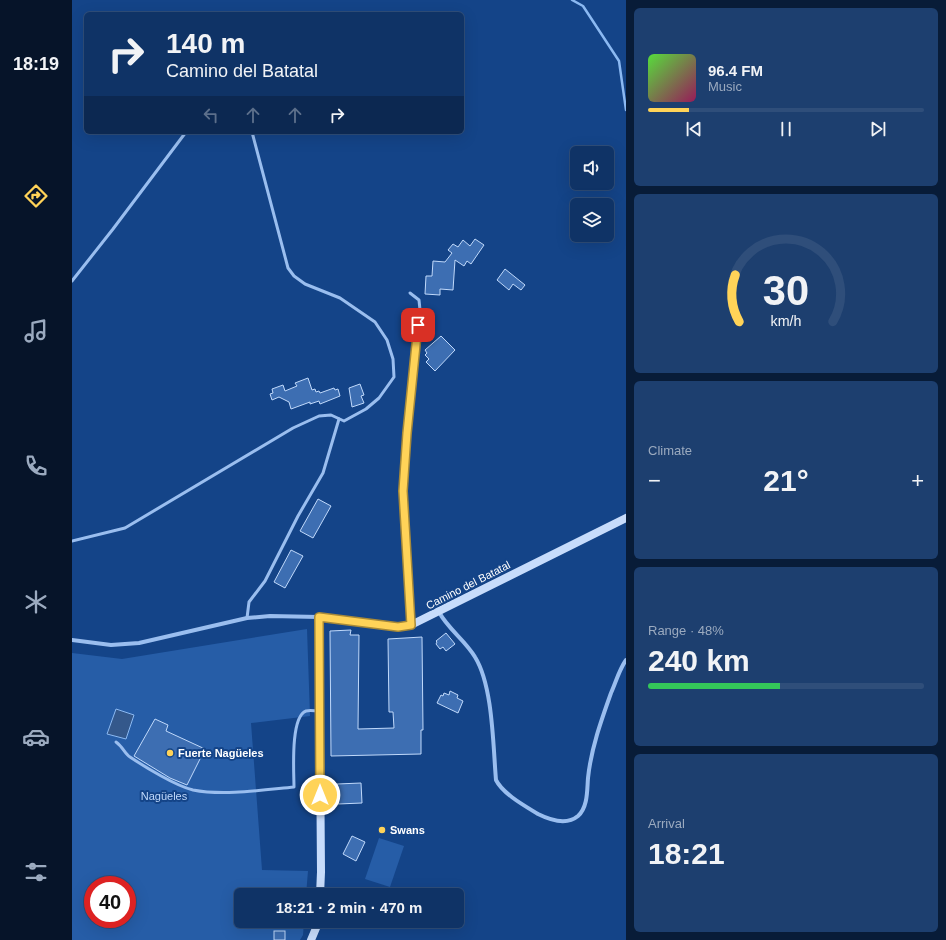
<!DOCTYPE html>
<meta charset="utf-8">
<style>
:root{--surface:#0f3366;--page:#1d3f6f;--text:#f1f3f6;--muted:#9baabf;--line:#2f4e7a;--accent:#ffd358}
body{margin:0;font-family:Helvetica,sans-serif;background:var(--page);color:var(--text);height:100vh;display:flex;flex-direction:column;font-size:15px;white-space:nowrap}
*{box-sizing:border-box;margin:0}
p{font-size:13px;color:var(--muted)}
.icon{flex:none;width:22px;height:22px;fill:none;stroke:currentColor;stroke-width:2;stroke-linecap:round;stroke-linejoin:round}
.map{position:relative;flex:1;overflow:hidden}
.sheet{display:flex;flex-direction:column;gap:8px;padding:8px;background:#081c38;width:320px}
.sheet>*{flex:none}
.top-card{position:absolute;left:12px;top:12px;width:380px;height:122px;border-radius:6px;box-shadow:0 4px 16px #0002,0 0 0 1px var(--line);background:#0f3366;color:var(--text);overflow:hidden}
.tools{position:absolute;left:498px;top:146px;display:grid;gap:8px}
.tools a{display:grid;place-items:center;width:44px;height:44px;border-radius:6px;background:var(--surface);box-shadow:0 4px 16px #0002,0 0 0 1px var(--line);font-size:20px}
.speed{position:absolute;left:12px;top:876px;display:flex;gap:8px;font-size:20px;font-weight:700;text-align:center}
.speed>*{display:grid;place-content:center;width:52px;height:52px;border-radius:50%;background:var(--surface);box-shadow:0 4px 16px #0002,0 0 0 1px var(--line);line-height:1}
.speed .limit{border:6px solid #d22;background:#fff;color:#111}
.pin{position:absolute;display:grid;place-items:center;width:34px;height:34px;color:#fff;margin:-17px;border-radius:8px;box-shadow:0 2px 6px #0006}
.me{position:absolute;width:44px;margin:-22px;rotate:0deg;stroke-linejoin:round;filter:drop-shadow(0 0 3px #0008)}
.turn{display:flex;align-items:center;gap:14px;height:84px;padding:0 16px;font-size:18px}
.turn .icon{width:52px;height:52px;stroke-width:2.5}
.turn b{display:block;font-size:28px;line-height:34px}
.lanes{display:flex;align-items:center;height:38px;padding:0 16px;background:#0003;justify-content:center;gap:20px;direction:ltr}
.lanes .off{opacity:.35}
.big{font-size:30px;font-weight:700;line-height:1.1}
.sheet .widget{flex:1;display:flex;flex-direction:column;justify-content:center;gap:6px;min-width:0;padding:0 14px;border-radius:6px;background:var(--page)}
.sheet .dial{align-items:center;gap:0}
.dial svg{height:104px;overflow:visible;fill:none;stroke:var(--line);stroke-width:7;stroke-linecap:round;text-anchor:middle}
.dial text{fill:var(--text);stroke:none}
.song{display:flex;align-items:center;gap:12px}
.cover{width:48px;height:48px;border-radius:6px;background:linear-gradient(135deg,hsl(110 70% 55%),hsl(330 70% 35%))}
.played{height:4px;border-radius:2px;background:linear-gradient(90deg,var(--accent) 15%,var(--line) 15%)}
.keys{display:flex;justify-content:space-around;direction:ltr}
.heat{display:flex;justify-content:space-between;align-items:center;font-size:22px;direction:ltr}
.charge{height:6px;border-radius:3px;background:linear-gradient(90deg,#34c759 48%,var(--line) 0)}
.trip{position:absolute;left:162px;top:888px;width:230px;height:40px;border-radius:6px;background:var(--surface);box-shadow:0 4px 16px #0002,0 0 0 1px var(--line);font-weight:700;line-height:40px;text-align:center}
main{display:flex;flex:1;min-height:0}
.tabs{display:flex;flex-direction:column;width:72px;justify-content:space-around;align-items:center;background:#061429;color:var(--muted)}
.tabs .icon{width:28px;height:28px}
.tabs .on{color:var(--accent)}
.tabs b{font-size:18px;color:var(--text)}
.map>svg:first-child{display:block}
</style>
<main>
<nav class="tabs">
<b>18:19</b>
<svg class="icon on" aria-label="directions" viewBox="0 0 24 24"><path d="M12 3l9 9-9 9-9-9zM9 14v-3h6M13 9l2 2-2 2"/></svg>
<svg class="icon" aria-label="music" viewBox="0 0 24 24"><path d="M9 18V5l10-2v13"/><circle cx="6" cy="18" r="3"/><circle cx="16" cy="16" r="3"/></svg>
<svg class="icon" aria-label="phone" viewBox="0 0 24 24"><path d="M5 4h4l2 5-3 2q2 4 5 5l2-3 5 2v4C11 20 4 13 5 4z"/></svg>
<svg class="icon" aria-label="climate" viewBox="0 0 24 24"><path d="M12 3v18M4 7l16 10M4 17L20 7"/></svg>
<svg class="icon" aria-label="car" viewBox="0 0 24 24"><path d="M5 17H2v-5l4-1 3-4h7l3 4 3 1v5h-3M9 17h6M6 11h13"/><circle cx="7" cy="17" r="2"/><circle cx="17" cy="17" r="2"/></svg>
<svg class="icon" aria-label="filters" viewBox="0 0 24 24"><path d="M4 7h16M4 17h16"/><circle cx="9" cy="7" r="2"/><circle cx="15" cy="17" r="2"/></svg>
</nav>
<div class="map">
<svg width="554" height="940" viewBox="0 0 554 940">
<rect width="100%" height="100%" fill="#144488"/>
<g fill="#265da7" fill-rule="evenodd">
<path d="M235,629L238,716L179,723L190,870L236,871L234,895H169V921H232L231,935L228,940H0V653L50,659ZM21,885H55V919H21Z"/>
<path d="M307,838L332,846L318,887L293,879Z"/>
</g>
<path fill="#34588b" stroke="#8bb9f2" d="M44,709L62,715L54,739L35,734Z"/>
<g fill="none" stroke-linecap="round" stroke-linejoin="round">
<path stroke="#8bb9f2" stroke-width="2.5" d="M500,0L511,6L547,61L554,110"/>
</g>
<g fill="#3d6eb2" stroke="#c0d9fb">
<path d="M403,239L412,245L399,264L395,261L392,266L383,260L381,290L368,289V295L353,294L354,276H360L361,261L373,262L380,253L376,250L381,244L386,247L391,240L398,246Z"/>
<path d="M433,269L453,285L449,290L441,284L437,290L425,280Z"/>
<path d="M369,336L383,350L363,371L354,362L357,359L353,355L355,353L353,350Z"/>
<path d="M236,378L240,390L243,389L244,392L247,391L248,393L262,388L263,390L266,389L268,396L248,404L247,401L238,404V402L219,409L217,402L207,397L200,400L198,394L201,393L200,389L211,385L213,391L225,386L223,383Z"/>
<path d="M288,384L292,395L289,396L292,403L280,407L277,388Z"/>
<path d="M246,499L259,506L241,538L228,531Z"/>
<path d="M219,550L231,556L213,588L202,582Z"/>
<path d="M279,630L278,635H287L286,729L322,728L321,712H317L316,639L350,637L351,730H349V754L259,756L258,631Z"/>
<path d="M374,633L383,644L374,651L371,647L368,649L364,644L365,642L364,641Z"/>
<path d="M378,691L386,695L385,698L391,701L386,713L365,703L369,695L371,696L372,693L377,695Z"/>
<path d="M83,719L96,725L94,731L133,749L115,785L98,778L62,756Z"/>
<path d="M289,783L290,803L266,804L265,784Z"/>
<path d="M280,836L293,842L284,861L271,854Z"/>
<rect x="202" y="931" width="11" height="9"/>
</g>
<g fill="none" stroke-linecap="round" stroke-linejoin="round">
<g stroke="#9abeef" stroke-width="3">
<path d="M0,281L41,229L114,132"/>
<path d="M338,293L347,300L348,310"/>
<path d="M0,541L53,528L221,428L247,416L259,415L272,421L294,409L307,398L322,377L321,359L315,340L303,322L268,298L233,284L222,276L216,268L180,132"/>
<path d="M175,618L177,602L193,581L226,516L251,473L267,419"/>
<path d="M44,742C51,747 53,754 58,757C73,767 104,786 121,790C151,796 191,790 222,787C222,773 218,717 234,711C238,710 243,711 247,711"/>
</g>
<g stroke="#9abeef" stroke-width="4">
<path d="M367,612C376,629 393,640 403,657C421,686 421,746 424,780C431,794 453,806 466,814C478,820 494,826 506,816C516,807 515,790 516,778C519,749 529,721 539,693C544,682 547,670 554,660"/>
<path d="M339,625L331,491L335,433L348,310"/>
<path d="M0,640L39,645L67,643L175,618L198,616L247,617"/>
</g>
<g stroke="#c7dcfb" stroke-width="8">
<path d="M248,895L249,872L247,617L326,627L339,625L554,518"/>
<path d="M239,940L247,921"/>
</g>
</g>
<g fill="none" stroke-linecap="round" stroke-linejoin="round">
<g stroke="#a68939" stroke-width="10">
<path id="route" d="M248,795L247,617L326,627L339,625L331,491L335,433L346,325"/>
</g>
<use href="#route" stroke="#ffd358" stroke-width="7"/>
</g>
<g fill="#ffd358" stroke="#144488" stroke-width="1.5">
<circle cx="98" cy="753" r="4"/>
<circle cx="310" cy="830" r="4"/>
</g>
<g text-anchor="middle" dominant-baseline="central" stroke-width="4" stroke-linejoin="round" paint-order="stroke">
<g font-size="11" fill="#fff" stroke="#144488">
<text transform="translate(396 585) rotate(-27)">Camino del Batatal</text>
</g>
<g font-size="11" font-weight="bold" fill="#fff" stroke="#144488" text-anchor="start">
<text x="106" y="753">Fuerte Nagüeles</text>
<text x="318" y="830">Swans</text>
</g>
<g font-size="11" fill="#c0d9fb" stroke="#144488">
<text x="92" y="796">Nagüeles</text>
</g>
</g>
</svg>
<div class="tools">
<a><svg class="icon" aria-label="sound" viewBox="0 0 24 24"><path d="M4 9h4l5-4v14l-5-4H4zM17 9q2 3 0 6"/></svg></a>
<a><svg class="icon" aria-label="layers" viewBox="0 0 24 24"><path d="M12 4l9 5-9 5-9-5zM3 14l9 5 9-5"/></svg></a>
</div>
<div class="speed"><div class="limit">40</div></div>
<div class="pin" style="left:346px;top:325px;background:#d93025"><svg class="icon" aria-label="arrive" viewBox="0 0 24 24"><path d="M6 21V4h12l-3 4 3 4H6"/></svg></div>
<svg class="me" style="left:248px;top:795px" viewBox="-20 -20 40 40"><circle r="17" fill="#ffd358" stroke="#fff" stroke-width="3"/><path d="M0-11L8 9 0 5-8 9z" fill="#fff"/></svg>
<div class="trip">18:21 · 2 min · 470 m</div>
<div class="top-card">
<div class="turn"><svg class="icon" aria-label="right" viewBox="0 0 24 24"><path d="M7 20v-9h11M14 6l5 5-5 5"/></svg><div><b>140 m</b>Camino del Batatal</div></div>
<div class="lanes"><svg class="icon off" aria-label="left" viewBox="0 0 24 24"><path d="M17 20v-9H6M10 6l-5 5 5 5"/></svg><svg class="icon off" aria-label="ahead" viewBox="0 0 24 24"><path d="M12 20V5M6 11l6-6 6 6"/></svg><svg class="icon off" aria-label="ahead" viewBox="0 0 24 24"><path d="M12 20V5M6 11l6-6 6 6"/></svg><svg class="icon" aria-label="right" viewBox="0 0 24 24"><path d="M7 20v-9h11M14 6l5 5-5 5"/></svg></div>
</div>
</div>
<section class="sheet">
<div class="widget">
<div class="song"><i class="cover"></i><div><b>96.4 FM</b><p>Music</p></div></div>
<div class="played"></div>
<div class="keys"><svg class="icon" aria-label="previous" viewBox="0 0 24 24"><path d="M18 5L8 12l10 7zM5 5v14"/></svg><svg class="icon" aria-label="pause" viewBox="0 0 24 24"><path d="M8 5v14M16 5v14"/></svg><svg class="icon" aria-label="next" viewBox="0 0 24 24"><path d="M6 5l10 7-10 7zM19 5v14"/></svg></div>
</div>
<div class="widget dial"><svg viewBox="0 0 100 80">
<path d="M14 69A42 42 0 1 1 86 69"/>
<path d="M14 69A42 42 0 0 1 11 33" stroke="#ffd358"/>
<text x="50" y="56" font-size="32" font-weight="700">30</text>
<text x="50" y="72" font-size="11">km/h</text>
</svg></div>
<div class="widget"><p>Climate</p>
<div class="heat"><a>−</a><b class="big">21°</b><a>+</a></div>
</div>
<div class="widget"><p>Range · 48%</p><b class="big">240 km</b><div class="charge"></div></div>
<div class="widget"><p>Arrival</p><b class="big">18:21</b></div>
</section>
</main>
